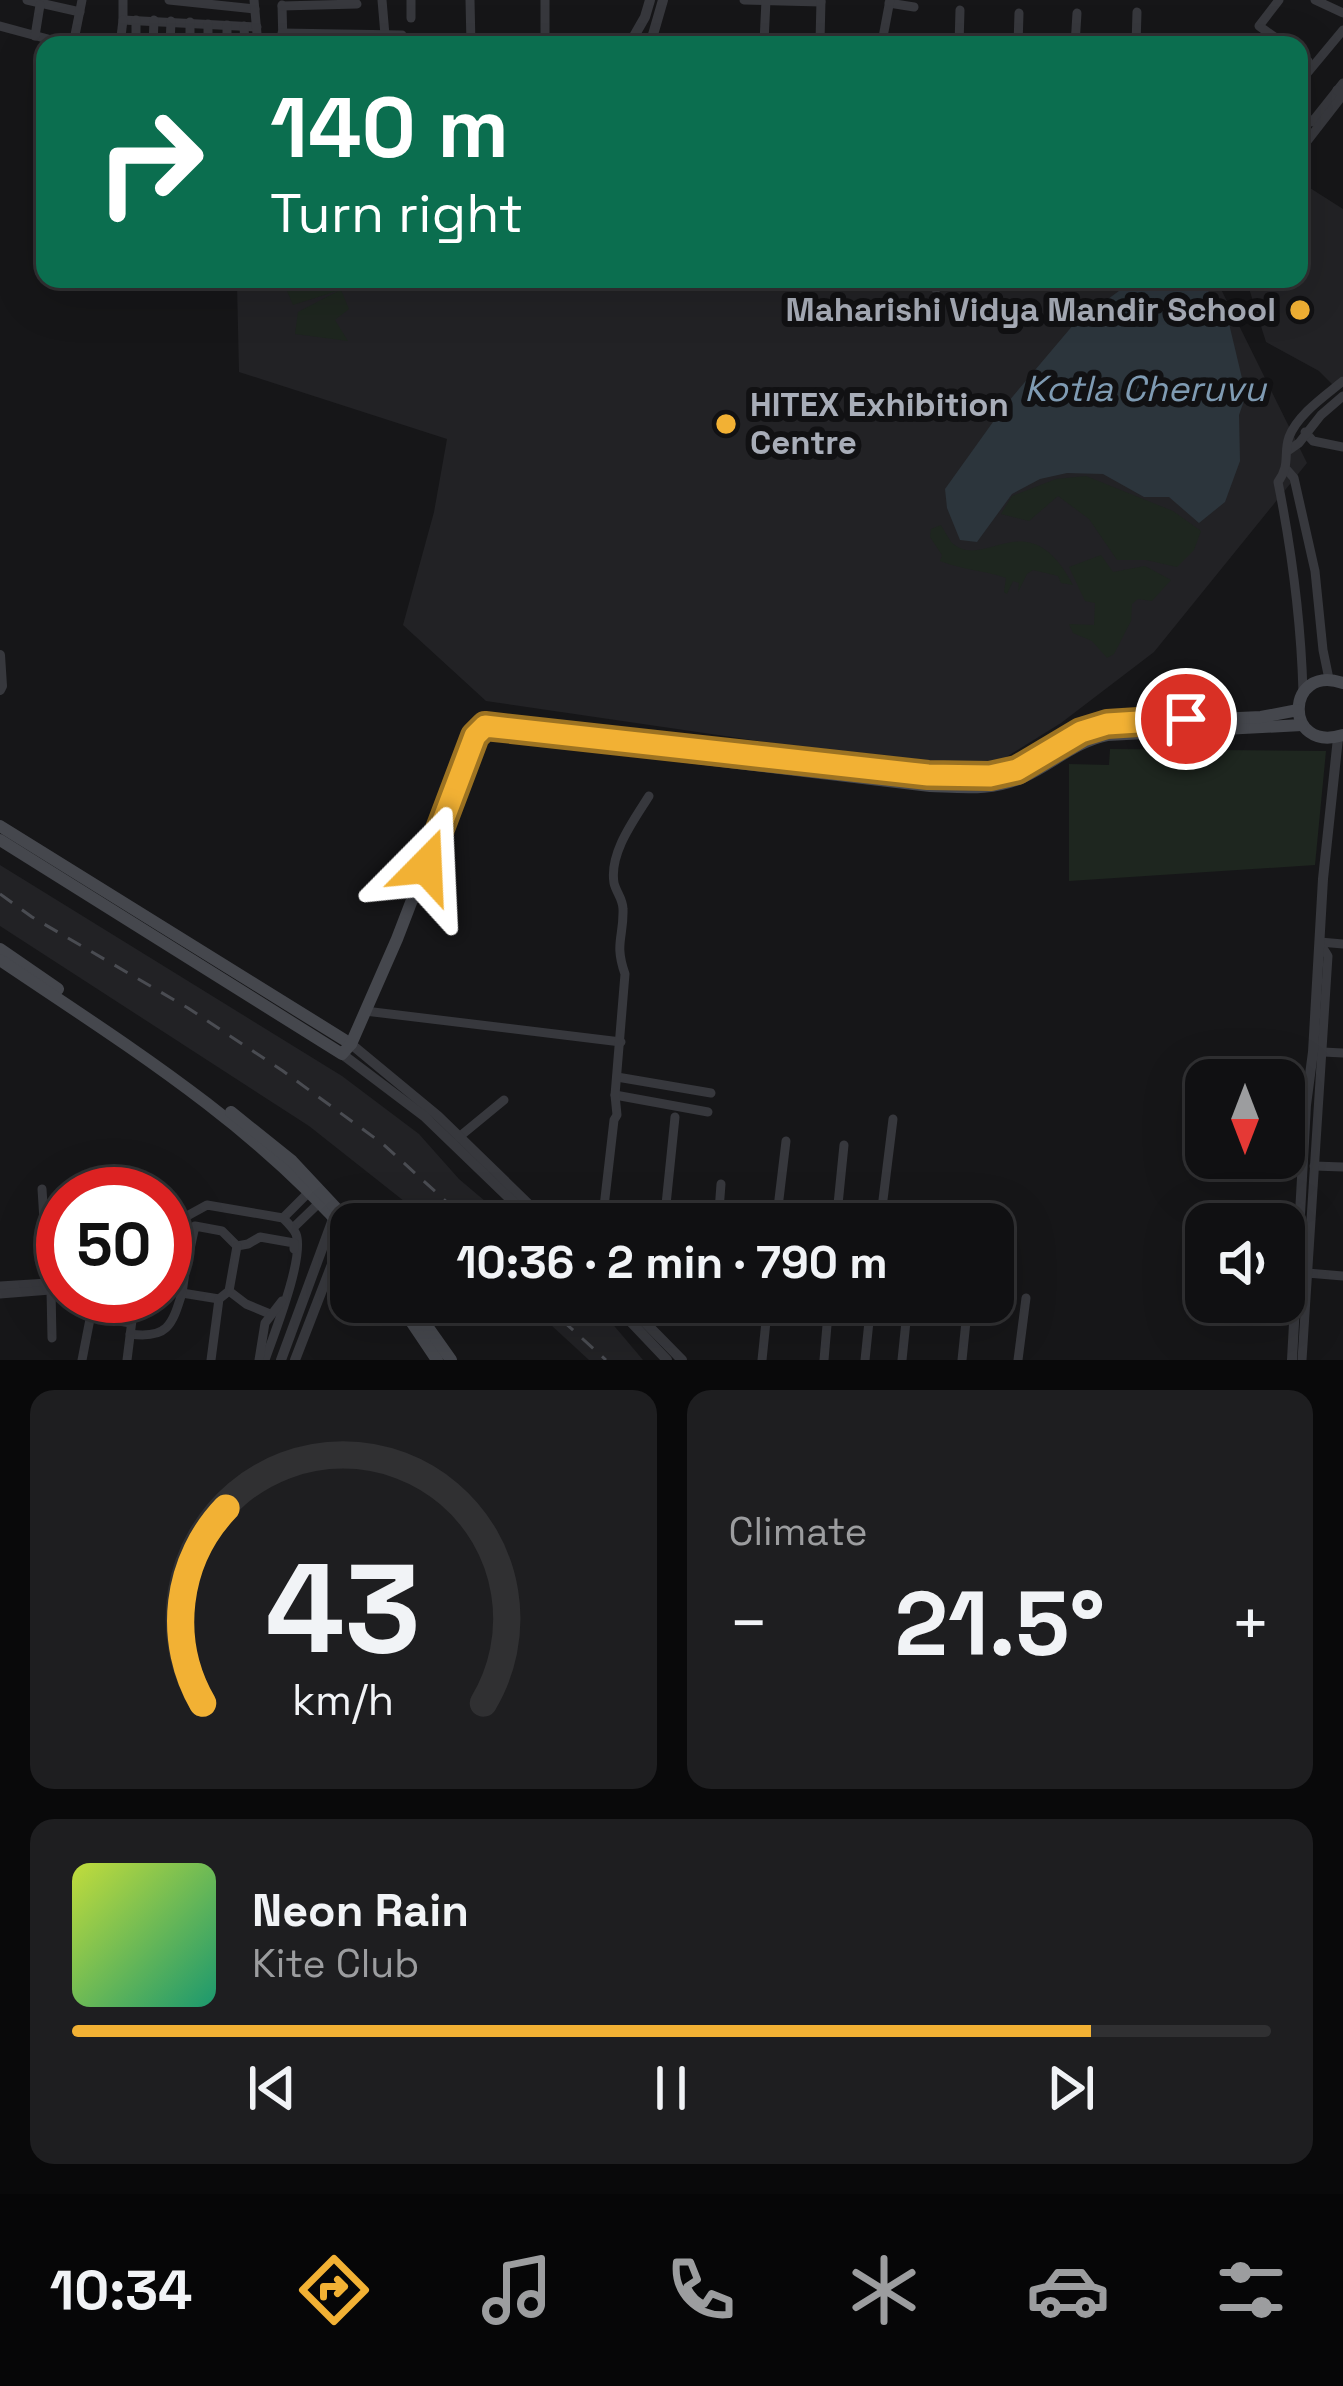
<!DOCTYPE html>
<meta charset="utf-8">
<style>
:root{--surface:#101012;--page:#1e1e20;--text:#f1f3f6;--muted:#9c9d9f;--line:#303032;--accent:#f2b134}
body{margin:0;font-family:"Space Grotesk",sans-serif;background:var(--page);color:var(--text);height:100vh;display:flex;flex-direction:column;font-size:45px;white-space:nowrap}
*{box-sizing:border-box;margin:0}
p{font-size:39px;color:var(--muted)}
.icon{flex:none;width:66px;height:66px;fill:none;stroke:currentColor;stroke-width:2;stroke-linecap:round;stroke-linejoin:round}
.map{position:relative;height:1360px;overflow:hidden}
.drawer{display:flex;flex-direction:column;gap:30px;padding:30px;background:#09090a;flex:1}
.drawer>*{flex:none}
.guide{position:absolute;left:36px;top:36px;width:1272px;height:252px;border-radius:24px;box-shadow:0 12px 48px #0002,0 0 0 3px var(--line);background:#0b6e4f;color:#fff;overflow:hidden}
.needle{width:78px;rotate:180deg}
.tools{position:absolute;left:1185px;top:1059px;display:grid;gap:24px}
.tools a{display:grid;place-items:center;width:120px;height:120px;border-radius:24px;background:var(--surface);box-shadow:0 12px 48px #0002,0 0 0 3px var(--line);font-size:60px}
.speed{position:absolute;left:36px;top:1167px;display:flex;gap:24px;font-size:60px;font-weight:700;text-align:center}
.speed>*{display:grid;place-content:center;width:156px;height:156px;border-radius:50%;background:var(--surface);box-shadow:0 12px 48px #0002,0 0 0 3px var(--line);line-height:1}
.speed .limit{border:18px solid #d22;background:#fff;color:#111}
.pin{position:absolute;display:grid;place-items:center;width:102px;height:102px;color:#fff;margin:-51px;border:6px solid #fff;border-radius:50%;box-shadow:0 3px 12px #0007}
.me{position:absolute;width:132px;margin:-66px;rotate:21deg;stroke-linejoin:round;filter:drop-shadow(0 0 9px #0008)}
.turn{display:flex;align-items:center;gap:42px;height:252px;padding:0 36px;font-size:54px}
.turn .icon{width:156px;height:156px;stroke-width:2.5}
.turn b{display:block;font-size:84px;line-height:102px}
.big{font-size:90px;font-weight:700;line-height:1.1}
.drawer .card{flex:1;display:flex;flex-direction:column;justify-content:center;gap:18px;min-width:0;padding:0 42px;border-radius:24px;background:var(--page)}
.drawer .dial{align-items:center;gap:0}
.dial svg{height:312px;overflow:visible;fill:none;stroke:var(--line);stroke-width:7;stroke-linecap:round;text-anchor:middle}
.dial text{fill:var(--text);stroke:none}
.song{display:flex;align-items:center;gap:36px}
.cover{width:144px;height:144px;border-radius:18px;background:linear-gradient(135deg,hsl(70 70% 55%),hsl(160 70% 35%))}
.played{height:12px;border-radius:6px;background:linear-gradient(90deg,var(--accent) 85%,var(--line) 85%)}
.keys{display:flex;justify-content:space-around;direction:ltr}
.heat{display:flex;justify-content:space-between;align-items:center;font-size:66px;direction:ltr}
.drawer .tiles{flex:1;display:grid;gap:30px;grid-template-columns:1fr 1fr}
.card:last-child{grid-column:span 2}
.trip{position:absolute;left:330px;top:1203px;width:684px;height:120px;border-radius:24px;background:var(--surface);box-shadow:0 12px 48px #0002,0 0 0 3px var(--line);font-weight:700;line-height:120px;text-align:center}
.dock{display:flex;height:192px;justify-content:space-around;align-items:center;background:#060607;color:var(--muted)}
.dock .icon{width:84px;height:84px}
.dock .selected{color:var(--accent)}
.dock b{font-size:54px;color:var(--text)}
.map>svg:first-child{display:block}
</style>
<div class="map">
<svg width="1343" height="1360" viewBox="0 0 1343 1360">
<rect width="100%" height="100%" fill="#161618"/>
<g fill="#222225">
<path d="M1299,181L1343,209V376L1334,386L1319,371L1266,342L1246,279H1299Z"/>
<path d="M244,279H1001L1015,290L1052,279H1216L1307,463L1154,652L1061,723L990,767L780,744L486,701L403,625L434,512L447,439L239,372L237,285Z"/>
<path d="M0,865L342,1076L419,1134L459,1179L512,1224H433L309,1126L0,926Z"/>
<path d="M526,1302H594L643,1360H589Z"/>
</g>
<g fill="#1e261f">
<path d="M282,279H367L341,290L349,309L335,320L348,341L295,334L298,312L340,290L293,305Z"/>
<path d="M1086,476L1173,511L1201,531L1194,550L1177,567L1146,560H1117L1089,519L1058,496L1029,521L1001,514L1012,496L1056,479Z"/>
<path d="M941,525C941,526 951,541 951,542C985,574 1027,498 1073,585L1061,583L1058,576L1033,570L1027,574L1018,592L1019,583L1013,581L1007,594L1004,592L1006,578C983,570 963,570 940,561L942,555L930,537L931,529Z"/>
<path d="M1101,555L1113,572L1145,566L1171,580L1152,601L1138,599L1132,604L1131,621L1114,654L1107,658L1092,641L1073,633L1069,624L1094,625L1095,603L1085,601L1069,567Z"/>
<path d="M1110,749L1326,751L1315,865L1069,881V764L1109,765Z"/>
</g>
<path fill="#2c353c" d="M1150,279H1182L1205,287L1227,315L1246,395L1239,415L1240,461L1225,502L1199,523L1169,497H1144L1103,474L1067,473L1040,479L1012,494L977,542L960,540L947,508L945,489L1003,408L1074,324L1123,288Z"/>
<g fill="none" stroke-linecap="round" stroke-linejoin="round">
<g stroke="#37383d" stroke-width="9">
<path d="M27,0L80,12"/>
<path d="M123,0V20L257,27"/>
<path d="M169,0L255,9"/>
<path d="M254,0L258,45"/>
<path d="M382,0L385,35"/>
<path d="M411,0V18"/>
<path d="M470,0L471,45"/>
<path d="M744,0L821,2"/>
<path d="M1279,0L1259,26L1286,45"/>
<path d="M1315,0L1343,13"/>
<path d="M889,3L914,7"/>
<path d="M282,5L283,45"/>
<path d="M282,6L357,4"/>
<path d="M208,24V45"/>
<path d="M227,25V45"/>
<path d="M0,26L70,45"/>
<path d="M244,26L245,45"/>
<path d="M282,33L402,35"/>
<path d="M35,36L40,5"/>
<path d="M652,41L879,43L883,37L890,0"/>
<path d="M764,42L766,0"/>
<path d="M820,42L821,0"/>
<path d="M73,45L82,0"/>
<path d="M120,45L123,20"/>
<path d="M136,45V20"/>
<path d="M153,45L154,20"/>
<path d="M170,45L171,21"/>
<path d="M190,45V22"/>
<path d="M545,45V0"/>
<path d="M959,45L960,10"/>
<path d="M1018,45L1019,13"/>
<path d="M1075,45L1077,13"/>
<path d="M1136,45L1137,12"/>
<path d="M1299,55L1308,61"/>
<path d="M1299,83L1343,30"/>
<path d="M1299,111L1312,122L1343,83"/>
<path d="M1308,140L1343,95L1337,90"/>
<path d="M936,289V279"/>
<path d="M1305,432L1313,441L1343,447"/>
<path d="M1289,450L1299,443L1321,415L1343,396"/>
<path d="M1287,470L1294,478L1315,571L1323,650L1329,679"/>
<path d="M1303,692C1301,621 1292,552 1278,482C1291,464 1283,454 1289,437C1298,414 1325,396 1343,381"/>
<path d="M1320,942L1343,944"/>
<path d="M365,1011L621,1042"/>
<path d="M1323,1052L1343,1053"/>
<path d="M617,1077L711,1093"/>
<path d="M615,1095L708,1112"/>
<path d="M459,1137L504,1100"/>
<path d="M1314,1166L1343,1167"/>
<path d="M42,1189L48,1283"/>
<path d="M283,1218L313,1188"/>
<path d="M602,1224L614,1120L617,1115L615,1095L625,974C614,943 624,937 623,909C623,899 616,892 614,883C609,853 634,820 649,796"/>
<path d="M664,1224L675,1117"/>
<path d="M718,1224L721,1184"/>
<path d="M776,1224L786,1141"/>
<path d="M836,1224L844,1145"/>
<path d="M880,1224L893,1119"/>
<path d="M293,1228L322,1200"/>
<path d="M165,1236L187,1216L207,1205L283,1218C287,1222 294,1229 296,1234C305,1257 274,1334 265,1360"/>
<path d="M237,1246L248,1244L260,1237L294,1243V1249"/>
<path d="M165,1269L185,1272L182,1293L219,1299"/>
<path d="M185,1272L195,1226L222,1231L237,1246"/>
<path d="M1307,1273L1343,1276"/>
<path d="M0,1286L63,1282"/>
<path d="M51,1290L52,1338"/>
<path d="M229,1291L246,1304L270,1314"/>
<path d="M0,1294L63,1289"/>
<path d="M708,1311L709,1302"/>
<path d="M130,1334C167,1339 172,1326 182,1293"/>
<path d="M82,1360L90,1319L94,1317L131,1323"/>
<path d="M127,1360L135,1296"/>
<path d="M211,1360L219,1299L229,1291L237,1246"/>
<path d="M259,1360L265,1323L282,1301"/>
<path d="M762,1360L768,1302"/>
<path d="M824,1360L829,1302"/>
<path d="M865,1360L871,1302"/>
<path d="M902,1360L908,1302"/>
<path d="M962,1360L968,1302"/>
<path d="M1018,1360L1026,1298"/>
<path d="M1302,1360L1328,956L1320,943"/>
</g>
<g stroke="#37383d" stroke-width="10">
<path d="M629,45L645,17L650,0"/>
<path d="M650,45L663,0"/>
<path d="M0,655L2,686L0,690"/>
<path d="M351,1044L438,1116L549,1224"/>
<path d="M342,1054L424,1116L536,1224"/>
<path d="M612,1302L667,1360"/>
<path d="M625,1302L682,1360"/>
<path d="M281,1360L336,1211"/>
<path d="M295,1360L336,1254L349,1230"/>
<path d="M1292,1360L1306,1105L1313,1052L1323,879L1338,738"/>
</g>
<g stroke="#45474d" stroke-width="12">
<path d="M1343,683C1285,663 1283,754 1343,735"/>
<path d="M476,736L488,734L538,739L930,786C962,787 993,791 1023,777C1052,764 1076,741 1107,735L1302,725"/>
<path d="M0,826L351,1044"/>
<path d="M0,840L342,1054L351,1044L397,939L475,736L480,728L485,726L928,775L976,777L1017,769L1081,732L1107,724L1261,717L1298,710"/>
<path d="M0,949L58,989"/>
<path d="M0,960C123,1043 253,1123 351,1237"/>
<path d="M231,1112L292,1161L351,1224"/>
<path d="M398,1302L437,1360"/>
<path d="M410,1302L451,1360"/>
</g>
<g stroke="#4a4c52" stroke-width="3" stroke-dasharray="15 12" stroke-linecap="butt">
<path d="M0,894L32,917L188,1008L283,1071L383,1144L471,1224"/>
<path d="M542,1302L606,1360"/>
</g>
</g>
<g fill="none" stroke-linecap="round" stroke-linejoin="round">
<g stroke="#9d7322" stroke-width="30">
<path id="route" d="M426,866L475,736L485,726L928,775L990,776L1017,770L1081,732L1107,724L1186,719"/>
</g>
<use href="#route" stroke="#f2b134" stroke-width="21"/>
</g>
<g fill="#f2b134" stroke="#111113" stroke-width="4.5">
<circle cx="1300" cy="310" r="12"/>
<circle cx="726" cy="424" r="12"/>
</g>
<g text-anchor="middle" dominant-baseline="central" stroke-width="12" stroke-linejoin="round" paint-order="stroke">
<g font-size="33" font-weight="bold" fill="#a8adb8" stroke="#111113" text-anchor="end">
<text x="1276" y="310">Maharishi Vidya Mandir School</text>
<text x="750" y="405" text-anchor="start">HITEX Exhibition<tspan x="750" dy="38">Centre</tspan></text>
</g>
<g font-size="36" font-style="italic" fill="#7f9bb3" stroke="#111113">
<text x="1145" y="389">Kotla Cheruvu</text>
</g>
</g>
</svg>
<div class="tools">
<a><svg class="needle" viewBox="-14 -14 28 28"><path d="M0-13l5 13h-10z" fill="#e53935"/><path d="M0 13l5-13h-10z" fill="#9c9d9f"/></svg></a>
<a><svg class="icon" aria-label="sound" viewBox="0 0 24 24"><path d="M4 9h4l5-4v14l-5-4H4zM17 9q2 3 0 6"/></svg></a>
</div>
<div class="speed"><div class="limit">50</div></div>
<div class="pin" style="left:1186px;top:719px;background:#d93025"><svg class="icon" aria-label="arrive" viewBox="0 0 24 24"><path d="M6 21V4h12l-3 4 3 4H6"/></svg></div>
<svg class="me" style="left:426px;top:866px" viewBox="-20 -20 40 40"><path d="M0-17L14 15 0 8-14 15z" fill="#f2b134" stroke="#fff" stroke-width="4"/></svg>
<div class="trip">10:36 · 2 min · 790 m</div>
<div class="guide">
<div class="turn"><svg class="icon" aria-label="right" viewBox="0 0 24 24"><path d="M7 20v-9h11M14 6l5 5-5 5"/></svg><div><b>140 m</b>Turn right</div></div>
</div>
</div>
<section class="drawer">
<div class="tiles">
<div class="card dial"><svg viewBox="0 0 100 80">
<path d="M14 69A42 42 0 1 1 86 69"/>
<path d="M14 69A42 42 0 0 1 20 19" stroke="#f2b134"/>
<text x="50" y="56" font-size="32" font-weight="700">43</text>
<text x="50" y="72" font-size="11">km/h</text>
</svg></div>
<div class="card"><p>Climate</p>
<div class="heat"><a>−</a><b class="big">21.5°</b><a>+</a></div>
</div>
<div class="card">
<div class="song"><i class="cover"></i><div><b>Neon Rain</b><p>Kite Club</p></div></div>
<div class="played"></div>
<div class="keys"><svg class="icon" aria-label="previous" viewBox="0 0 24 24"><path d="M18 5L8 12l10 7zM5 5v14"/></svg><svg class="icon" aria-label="pause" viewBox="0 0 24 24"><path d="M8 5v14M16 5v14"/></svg><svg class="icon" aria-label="next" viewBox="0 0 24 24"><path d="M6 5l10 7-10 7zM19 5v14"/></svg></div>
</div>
</div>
</section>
<nav class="dock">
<b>10:34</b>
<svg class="icon selected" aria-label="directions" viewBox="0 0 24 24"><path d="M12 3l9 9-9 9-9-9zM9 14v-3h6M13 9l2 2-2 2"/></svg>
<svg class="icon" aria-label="music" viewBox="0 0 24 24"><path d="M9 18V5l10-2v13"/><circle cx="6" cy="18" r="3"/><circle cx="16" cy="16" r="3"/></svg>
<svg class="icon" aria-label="phone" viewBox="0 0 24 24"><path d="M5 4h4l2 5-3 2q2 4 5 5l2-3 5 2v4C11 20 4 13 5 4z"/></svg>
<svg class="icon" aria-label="climate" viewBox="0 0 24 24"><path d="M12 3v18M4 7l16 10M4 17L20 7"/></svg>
<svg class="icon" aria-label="car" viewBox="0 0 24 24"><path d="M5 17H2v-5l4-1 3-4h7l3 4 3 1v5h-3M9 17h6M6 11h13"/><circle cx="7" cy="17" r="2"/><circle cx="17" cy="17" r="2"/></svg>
<svg class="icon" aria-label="filters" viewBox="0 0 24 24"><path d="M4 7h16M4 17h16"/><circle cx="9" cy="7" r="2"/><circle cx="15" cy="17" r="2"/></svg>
</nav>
